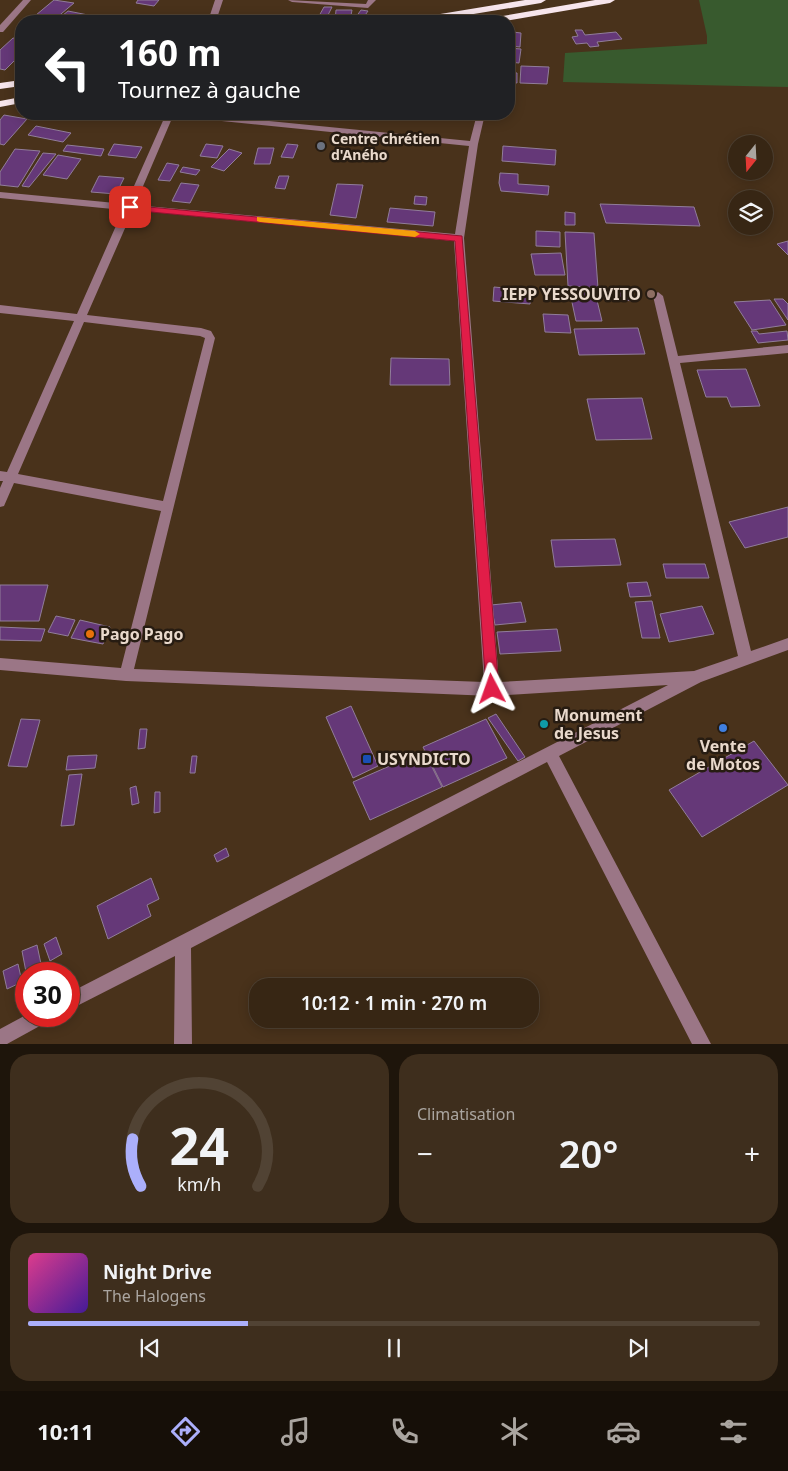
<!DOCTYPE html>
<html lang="fr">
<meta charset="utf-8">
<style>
:root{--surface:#372614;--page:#3e2e1d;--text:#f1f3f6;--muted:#aaa5a0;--line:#514334;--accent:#abaffb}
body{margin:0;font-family:"Noto Sans",sans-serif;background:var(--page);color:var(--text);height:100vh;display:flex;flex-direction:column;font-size:19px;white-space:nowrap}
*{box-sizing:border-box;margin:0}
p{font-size:16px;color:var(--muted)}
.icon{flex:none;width:28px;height:28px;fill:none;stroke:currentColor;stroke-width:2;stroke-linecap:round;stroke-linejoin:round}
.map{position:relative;height:1044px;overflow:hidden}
.details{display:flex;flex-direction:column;gap:10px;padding:10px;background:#1e150b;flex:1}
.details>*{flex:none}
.banner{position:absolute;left:15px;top:15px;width:500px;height:105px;border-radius:20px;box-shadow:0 2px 12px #0003,0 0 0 1px var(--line);background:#202124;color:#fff;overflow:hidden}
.needle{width:32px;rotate:198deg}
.tools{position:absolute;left:728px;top:135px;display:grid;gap:10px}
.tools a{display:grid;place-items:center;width:45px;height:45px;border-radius:50%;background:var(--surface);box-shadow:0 2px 12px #0003,0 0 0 1px var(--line);font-size:25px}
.speed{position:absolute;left:15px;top:962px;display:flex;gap:10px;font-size:25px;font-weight:700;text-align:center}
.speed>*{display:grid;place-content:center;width:65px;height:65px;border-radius:50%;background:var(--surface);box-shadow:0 2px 12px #0003,0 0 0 1px var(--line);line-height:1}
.speed .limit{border:8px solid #d22;background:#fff;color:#111}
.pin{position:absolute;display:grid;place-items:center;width:42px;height:42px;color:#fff;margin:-21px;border-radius:10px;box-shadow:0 2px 8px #0006}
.me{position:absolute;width:55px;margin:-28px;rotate:356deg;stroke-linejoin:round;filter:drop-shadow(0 0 4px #0008)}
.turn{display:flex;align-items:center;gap:18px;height:105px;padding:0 20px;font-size:22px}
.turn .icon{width:65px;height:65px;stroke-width:2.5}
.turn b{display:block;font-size:35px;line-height:42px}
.big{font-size:38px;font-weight:600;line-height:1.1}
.details .widget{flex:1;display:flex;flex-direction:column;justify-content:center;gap:8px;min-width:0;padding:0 18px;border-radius:20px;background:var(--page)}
.details .dial{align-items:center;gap:0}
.dial svg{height:130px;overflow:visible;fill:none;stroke:var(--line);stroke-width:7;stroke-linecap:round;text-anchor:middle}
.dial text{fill:var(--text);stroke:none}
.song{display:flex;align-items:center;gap:15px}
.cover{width:60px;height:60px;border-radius:8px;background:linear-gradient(135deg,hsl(330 70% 55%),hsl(260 70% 35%))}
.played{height:5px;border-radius:2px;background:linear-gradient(90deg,var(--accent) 30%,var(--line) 30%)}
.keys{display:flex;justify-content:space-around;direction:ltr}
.heat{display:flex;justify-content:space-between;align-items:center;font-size:28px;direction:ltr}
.details .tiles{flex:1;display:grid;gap:10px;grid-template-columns:1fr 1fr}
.widget:last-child{grid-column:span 2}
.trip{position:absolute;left:249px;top:978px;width:290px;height:50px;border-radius:20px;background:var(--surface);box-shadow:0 2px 12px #0003,0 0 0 1px var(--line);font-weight:600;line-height:50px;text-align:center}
.tabs{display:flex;height:80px;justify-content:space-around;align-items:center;background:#160f08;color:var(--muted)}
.tabs .icon{width:35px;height:35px}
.tabs .selected{color:var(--accent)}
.tabs b{font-size:22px;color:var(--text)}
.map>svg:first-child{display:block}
</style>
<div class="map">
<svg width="788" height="1044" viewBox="0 0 788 1044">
<rect width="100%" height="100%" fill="#49321b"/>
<path fill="#385a2e" d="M699,0H788V87L563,82L565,53L707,44V36Z"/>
<g fill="#653878" stroke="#917d9a">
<path d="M54,0L74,3L55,19L36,15Z"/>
<path d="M138,0H159L154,6L136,3Z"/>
<path d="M324,7H332L327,17L319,16Z"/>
<path d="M336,10H352L350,21H335Z"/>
<path d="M361,10L368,11L361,21H353Z"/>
<path d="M68,11L98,17L93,21L57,20Z"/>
<path d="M575,30H582L585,35L616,32L622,39L597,42L599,46L590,47L587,43L576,44L572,37L578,36Z"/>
<path d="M513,32L521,33L520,47L511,46Z"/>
<path d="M13,38L21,39V54L5,70L0,69V50Z"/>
<path d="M509,48L521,49L519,63L509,62Z"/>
<path d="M521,66L549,67L547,84L520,83Z"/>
<path d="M509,72L517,73V83L509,82Z"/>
<path d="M113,114H150L147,120L111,117Z"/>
<path d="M4,115L27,119L4,145L0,144V120Z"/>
<path d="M36,126L71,133L63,142L28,135Z"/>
<path d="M114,144L142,147L136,158L108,155Z"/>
<path d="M206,144L223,146L217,158L200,156Z"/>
<path d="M287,144L298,145L293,158L281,157Z"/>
<path d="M67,145L104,149L101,156L63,151Z"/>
<path d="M503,146L556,150L555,165L502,161Z"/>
<path d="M258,148H274L270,164H254Z"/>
<path d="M15,149L40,151L18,187L0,185V172Z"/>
<path d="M229,149L242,153L224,171L211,167Z"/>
<path d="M43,153L56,154L29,187L22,186Z"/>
<path d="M58,155L81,159L67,179L43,175Z"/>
<path d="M167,163L179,165L170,181L158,180Z"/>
<path d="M183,167L200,170L196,175L180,172Z"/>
<path d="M500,173L518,174V184L549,186L548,195L501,191L499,183Z"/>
<path d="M99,176L124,178L116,194L91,192Z"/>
<path d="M279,176H289L285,189L275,188Z"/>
<path d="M181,183L199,185L190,203L172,201Z"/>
<path d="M337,184L363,185L356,218L330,215Z"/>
<path d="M415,196L427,197L426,205L414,204Z"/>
<path d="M600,204L694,207L700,226L606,223Z"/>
<path d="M390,208L435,212L433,226L387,222Z"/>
<path d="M565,212L575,213V225H565Z"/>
<path d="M536,231L560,232V247L536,246Z"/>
<path d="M565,232L594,233L598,288L568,286Z"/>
<path d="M788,241V255L777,244Z"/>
<path d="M561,253L565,275H535L531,254Z"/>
<path d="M494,287L525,290V295H531L530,304L493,301Z"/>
<path d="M595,292L602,321H576L570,293Z"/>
<path d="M610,292L633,294L634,301L611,299Z"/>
<path d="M774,299H783L788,304V320Z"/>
<path d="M770,300L786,325L752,330L734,302Z"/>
<path d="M543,314L568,315L571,333L545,332Z"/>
<path d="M638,328L645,354L579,355L574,329Z"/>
<path d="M751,331H757L759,334L787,331L788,340L758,343Z"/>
<path d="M391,358L449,359L450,385H390Z"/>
<path d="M746,369L760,406L731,407L727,397H706L697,370Z"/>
<path d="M642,398L652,439L596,440L587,399Z"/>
<path d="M788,507V537L745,548L729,522Z"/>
<path d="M615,539L621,565L555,567L551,540Z"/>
<path d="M663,564H705L709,578H666Z"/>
<path d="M647,582L651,596L630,597L627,583Z"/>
<path d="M0,585H48L39,621H0Z"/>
<path d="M652,601L660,638H642L635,602Z"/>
<path d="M521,602L526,622L495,625L491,605Z"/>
<path d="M702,606L714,634L669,642L660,614Z"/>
<path d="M56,616L75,620L68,636L48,632Z"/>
<path d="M80,620L110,627L103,644L71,638Z"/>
<path d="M0,627L45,629L41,641L0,640Z"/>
<path d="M557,629L561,651L500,654L497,632Z"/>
<path d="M351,706L378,766L353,778L326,717Z"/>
<path d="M496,714L525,757L518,761L488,718Z"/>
<path d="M21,719L40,720L27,767L8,766Z"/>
<path d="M486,719L507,758L443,787L423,747Z"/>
<path d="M140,729H147L145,748L138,749Z"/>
<path d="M754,741L788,785L702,837L669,790Z"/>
<path d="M424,751L442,787L370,820L353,782Z"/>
<path d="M97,755L95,768L66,770L68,756Z"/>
<path d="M192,756H197L195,773H190Z"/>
<path d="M82,774L74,825L61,826L69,775Z"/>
<path d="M136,786L139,803L132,805L130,788Z"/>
<path d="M155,792H160V812L154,813Z"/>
<path d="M226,848L229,856L217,862L214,855Z"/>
<path d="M151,878L159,899L147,905L151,916L108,939L97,906Z"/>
<path d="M56,937L62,954L50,961L44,944Z"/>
<path d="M37,945L41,964L26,972L22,951Z"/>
<path d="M18,964L22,982L7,989L3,971Z"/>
</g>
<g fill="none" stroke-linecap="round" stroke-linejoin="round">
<g fill="#9b7686" fill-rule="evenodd">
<path d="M23,0H31L3,32H0V25Z"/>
<path d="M215,0H223L216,21H208Z"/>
<path d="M288,0L366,4L368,0H376L368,8L292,2Z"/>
<path d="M166,114H198L470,141L477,114H485L478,144L464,238L499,682L694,671L738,656L653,296L658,292L663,296L678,356L788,345V353L680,363L751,651L788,638V650L701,682L559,756L711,1044H692L547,762L191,948L192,1044H174L175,956L69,1010V993L668,685L492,696L126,681L0,670V658L121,668L161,511L14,483L4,506L0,507V488L3,481H0V471L7,472L74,321L0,313V305L77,314L123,210L0,198V192L126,204ZM173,116L469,146L455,234L135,205ZM133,210L454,241L484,682L134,669L215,338L211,331L201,328L87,315ZM84,322L200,336L205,338L163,501L18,474Z"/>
<path d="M26,1015V1016H50L47,1022L7,1044H0V1029Z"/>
</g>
<g fill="#f7e5ec" fill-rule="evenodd">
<path d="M525,0H546L541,3L431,21H411L416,18Z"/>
<path d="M595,0H615L610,3L505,21H486L491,18Z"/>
<path d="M21,80V86L0,89V83Z"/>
<path d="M21,97V103L0,107V101Z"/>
</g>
</g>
<path fill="#e11d48" stroke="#92132f" d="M127,205L462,236L499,689L497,693L492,695L488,693L486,689L455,241L130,210L125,207Z"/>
<path fill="#f59e0b" d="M257,217L415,231L420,234L415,237L260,222L257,221Z"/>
<circle fill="#6b7280" stroke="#271c12" stroke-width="2" cx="321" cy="146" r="5"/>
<circle fill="#8d6e63" stroke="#271c12" stroke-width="2" cx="651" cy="294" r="5"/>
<circle fill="#e8710a" stroke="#271c12" stroke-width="2" cx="90" cy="634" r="5"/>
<circle fill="#0f9aa8" stroke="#271c12" stroke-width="2" cx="544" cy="724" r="5"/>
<circle fill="#3f7fe0" stroke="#271c12" stroke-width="2" cx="723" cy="728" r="5"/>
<rect fill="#1a4fb4" stroke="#271c12" stroke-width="2" x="362" y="754" width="10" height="10" rx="2.5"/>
<g text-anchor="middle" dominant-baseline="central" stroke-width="5" stroke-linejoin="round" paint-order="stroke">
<g font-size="14" font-weight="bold" fill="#e9d9cc" stroke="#271c12" text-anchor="start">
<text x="331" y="138">Centre chrétien<tspan x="331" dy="16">d'Aného</tspan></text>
</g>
<g font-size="16" font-weight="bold" fill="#e9d9cc" stroke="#271c12" text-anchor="start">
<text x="641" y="294" text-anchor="end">IEPP YESSOUVITO</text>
<text x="100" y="634">Pago Pago</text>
<text x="554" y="715">Monument<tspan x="554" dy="18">de Jesus</tspan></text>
<text x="723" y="746" text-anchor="middle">Vente<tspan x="723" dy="18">de Motos</tspan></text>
<text x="377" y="759">USYNDICTO</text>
</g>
</g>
</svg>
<div class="tools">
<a><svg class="needle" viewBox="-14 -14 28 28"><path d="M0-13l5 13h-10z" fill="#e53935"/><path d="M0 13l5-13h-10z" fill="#aaa5a0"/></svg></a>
<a><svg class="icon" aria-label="layers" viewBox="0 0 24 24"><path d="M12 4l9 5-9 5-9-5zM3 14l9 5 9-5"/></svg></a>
</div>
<div class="speed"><div class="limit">30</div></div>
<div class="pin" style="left:130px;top:207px;background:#d93025"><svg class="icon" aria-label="arrive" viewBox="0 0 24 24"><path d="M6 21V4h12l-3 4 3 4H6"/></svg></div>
<svg class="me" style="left:492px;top:689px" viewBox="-20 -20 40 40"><path d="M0-17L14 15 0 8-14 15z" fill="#e11d48" stroke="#fff" stroke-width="4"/></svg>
<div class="trip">10:12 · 1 min · 270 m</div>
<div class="banner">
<div class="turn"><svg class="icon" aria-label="left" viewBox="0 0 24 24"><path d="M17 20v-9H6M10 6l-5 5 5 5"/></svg><div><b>160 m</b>Tournez à gauche</div></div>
</div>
</div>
<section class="details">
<div class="tiles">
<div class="widget dial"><svg viewBox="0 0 100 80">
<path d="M14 69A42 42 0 1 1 86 69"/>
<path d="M14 69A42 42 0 0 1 9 40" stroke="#abaffb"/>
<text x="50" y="56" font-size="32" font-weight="700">24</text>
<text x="50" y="72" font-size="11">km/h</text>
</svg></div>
<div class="widget"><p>Climatisation</p>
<div class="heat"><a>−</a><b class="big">20°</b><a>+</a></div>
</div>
<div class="widget">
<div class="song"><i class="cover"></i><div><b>Night Drive</b><p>The Halogens</p></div></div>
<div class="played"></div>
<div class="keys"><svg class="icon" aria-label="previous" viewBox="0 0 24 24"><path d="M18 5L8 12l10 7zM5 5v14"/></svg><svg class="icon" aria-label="pause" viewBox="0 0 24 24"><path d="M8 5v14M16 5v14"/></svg><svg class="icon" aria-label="next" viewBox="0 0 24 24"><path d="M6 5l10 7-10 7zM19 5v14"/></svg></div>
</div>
</div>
</section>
<nav class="tabs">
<b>10:11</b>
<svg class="icon selected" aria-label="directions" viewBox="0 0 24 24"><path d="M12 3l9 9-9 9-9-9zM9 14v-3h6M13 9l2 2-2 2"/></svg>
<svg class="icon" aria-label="music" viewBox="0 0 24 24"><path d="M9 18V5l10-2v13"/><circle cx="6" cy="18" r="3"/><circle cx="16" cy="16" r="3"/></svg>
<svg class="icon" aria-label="phone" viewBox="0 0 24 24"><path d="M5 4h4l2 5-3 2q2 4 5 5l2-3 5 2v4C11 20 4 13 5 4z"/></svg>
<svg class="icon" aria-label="climate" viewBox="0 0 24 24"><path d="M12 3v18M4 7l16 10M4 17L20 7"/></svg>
<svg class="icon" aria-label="car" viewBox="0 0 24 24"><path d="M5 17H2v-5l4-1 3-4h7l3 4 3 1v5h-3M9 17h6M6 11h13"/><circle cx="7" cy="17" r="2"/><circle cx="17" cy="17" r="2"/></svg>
<svg class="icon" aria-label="filters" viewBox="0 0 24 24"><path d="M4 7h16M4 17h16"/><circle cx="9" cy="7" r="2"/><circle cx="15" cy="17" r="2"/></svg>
</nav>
